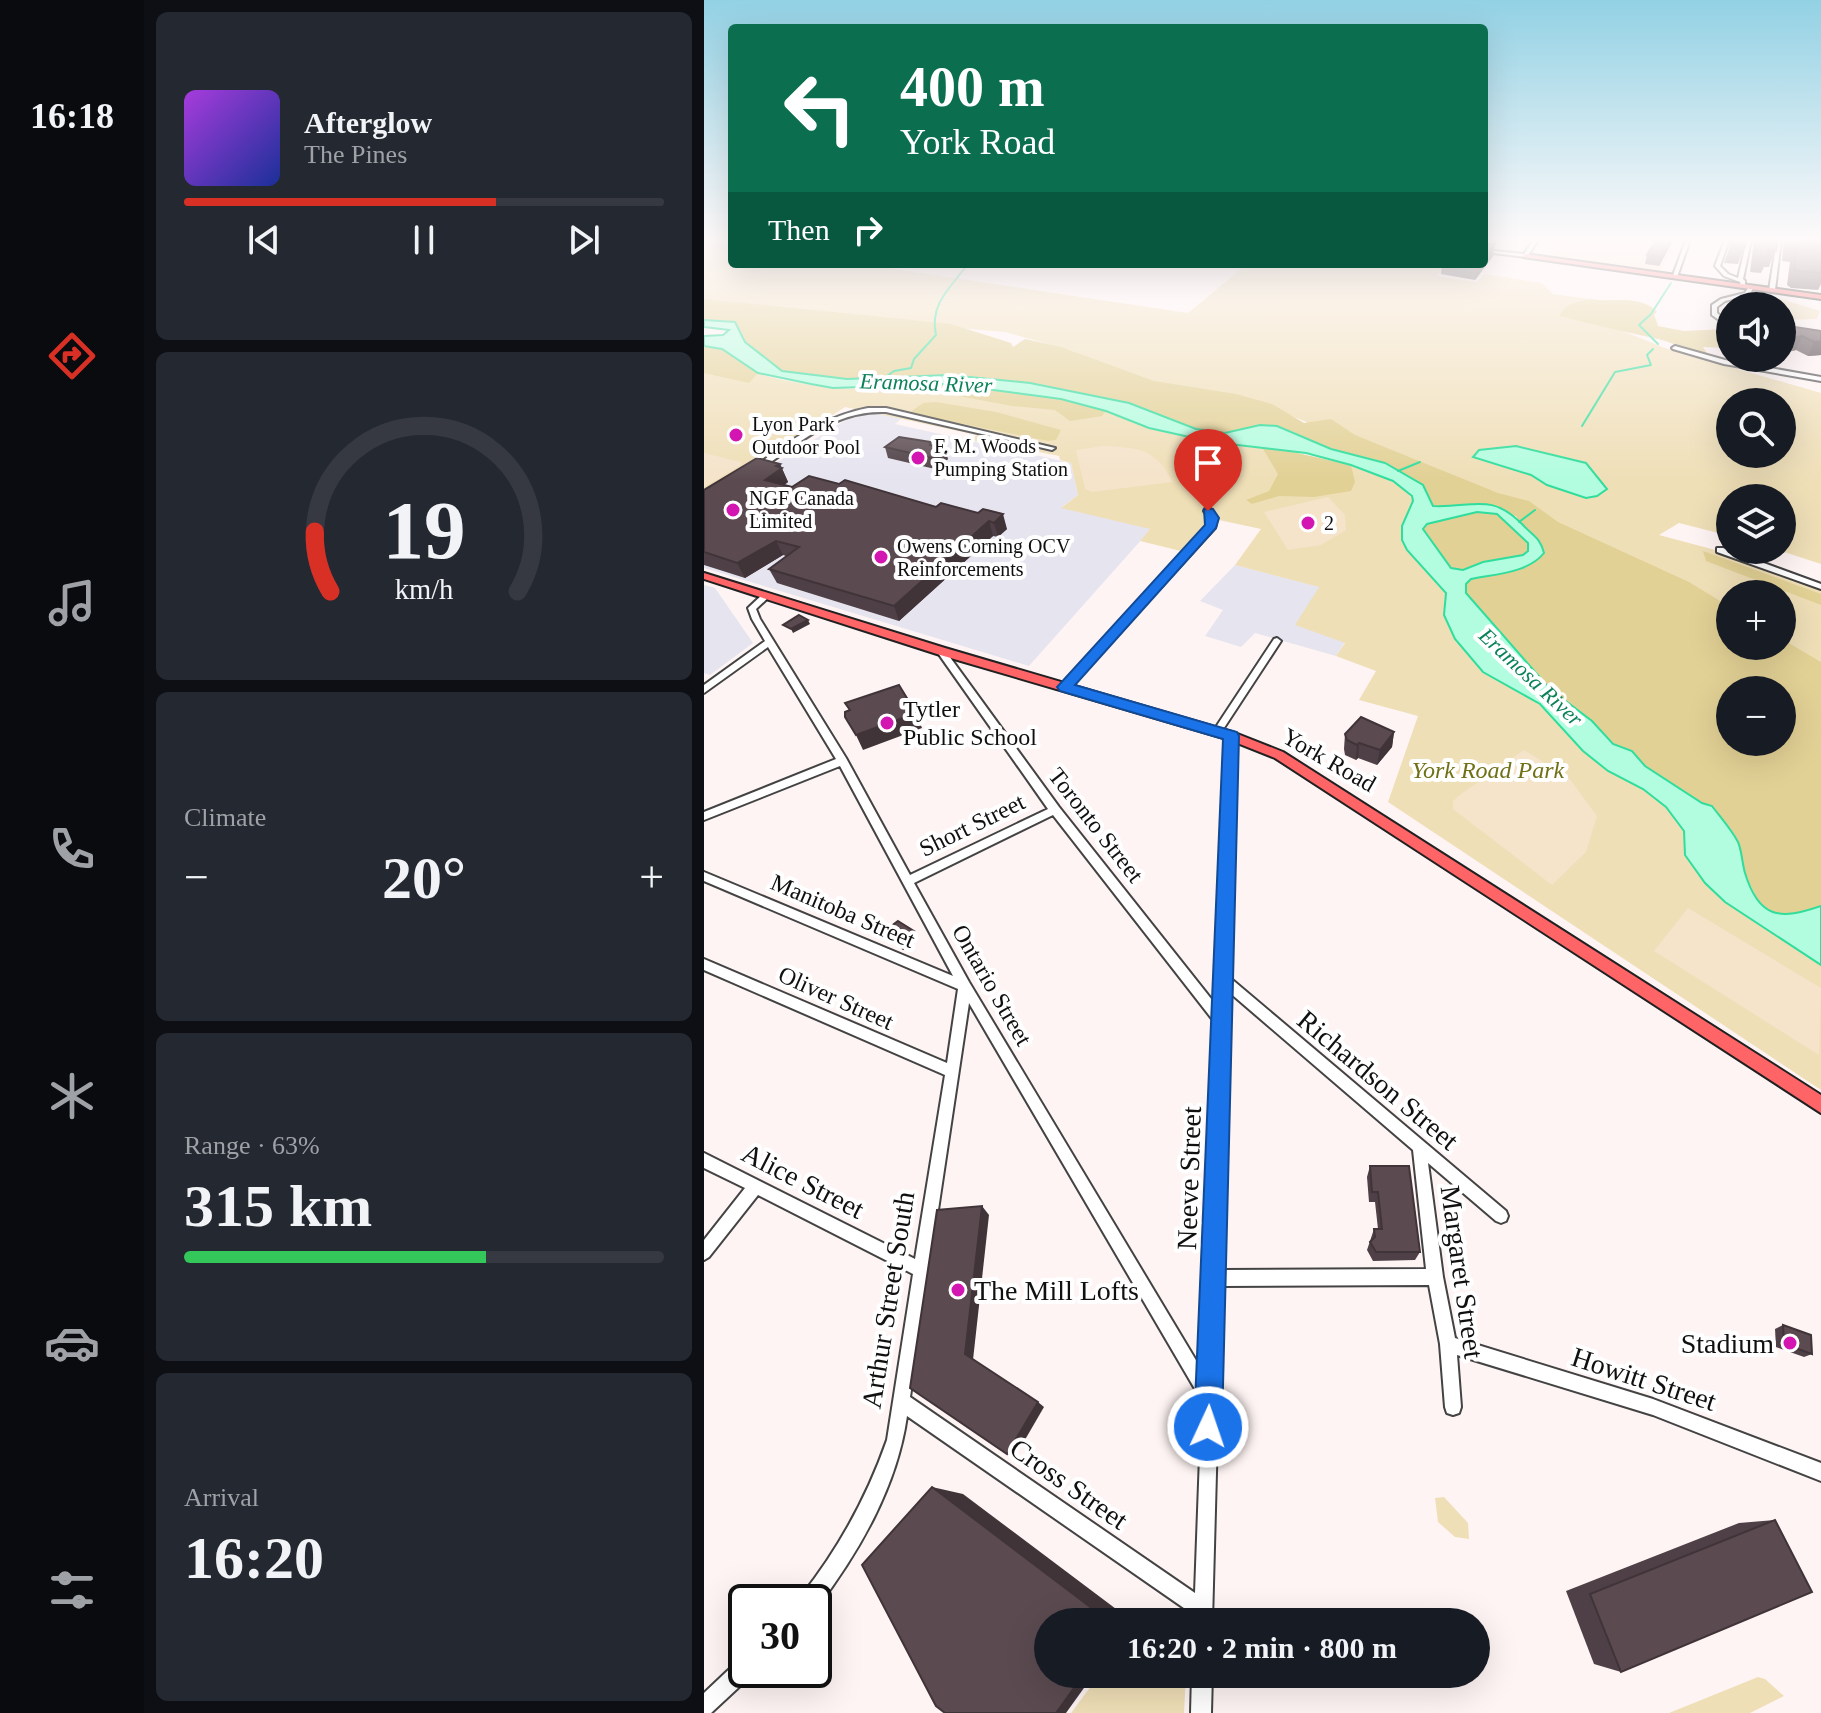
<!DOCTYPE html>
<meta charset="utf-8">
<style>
:root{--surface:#171b24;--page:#242831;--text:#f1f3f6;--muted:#9ea1a6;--line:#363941;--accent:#d93025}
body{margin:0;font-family:"Times New Roman",serif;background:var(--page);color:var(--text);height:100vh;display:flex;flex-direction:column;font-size:30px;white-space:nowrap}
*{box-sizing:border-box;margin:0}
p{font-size:26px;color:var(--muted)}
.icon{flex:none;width:44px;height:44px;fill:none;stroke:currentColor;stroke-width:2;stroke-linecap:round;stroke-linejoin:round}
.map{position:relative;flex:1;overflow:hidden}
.sheet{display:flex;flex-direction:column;gap:12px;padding:12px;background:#0d0f14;width:560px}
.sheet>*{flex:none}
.banner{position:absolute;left:24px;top:24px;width:760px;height:244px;border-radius:8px;box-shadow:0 8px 32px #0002;background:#0b6e4f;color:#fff;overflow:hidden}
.controls{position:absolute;left:1012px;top:292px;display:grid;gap:16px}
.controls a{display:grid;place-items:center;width:80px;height:80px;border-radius:50%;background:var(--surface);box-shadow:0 8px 32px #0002;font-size:40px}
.speed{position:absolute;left:24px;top:1584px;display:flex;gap:16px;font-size:40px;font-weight:700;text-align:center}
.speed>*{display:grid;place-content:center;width:104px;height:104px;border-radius:50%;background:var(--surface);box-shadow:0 8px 32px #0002;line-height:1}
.speed .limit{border:4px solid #111;border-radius:12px;background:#fff;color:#111}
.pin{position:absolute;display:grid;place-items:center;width:68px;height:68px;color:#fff;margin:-82px -34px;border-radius:50% 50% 50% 0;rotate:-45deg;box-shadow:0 0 8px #0007}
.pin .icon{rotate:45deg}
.me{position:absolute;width:88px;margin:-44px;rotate:3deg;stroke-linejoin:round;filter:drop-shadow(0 0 6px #0008)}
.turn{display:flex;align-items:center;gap:28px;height:168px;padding:0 40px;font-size:36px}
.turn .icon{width:104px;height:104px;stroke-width:2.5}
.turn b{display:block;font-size:56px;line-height:68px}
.then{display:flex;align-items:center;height:76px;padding:0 40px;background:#0003;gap:16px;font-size:30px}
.big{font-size:60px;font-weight:800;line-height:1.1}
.sheet .tile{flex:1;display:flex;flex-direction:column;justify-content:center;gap:12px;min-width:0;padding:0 28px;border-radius:12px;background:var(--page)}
.sheet .dial{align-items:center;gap:0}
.dial svg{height:208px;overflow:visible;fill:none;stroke:var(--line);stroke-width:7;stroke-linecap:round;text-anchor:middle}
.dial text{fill:var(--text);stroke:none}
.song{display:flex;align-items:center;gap:24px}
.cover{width:96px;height:96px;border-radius:12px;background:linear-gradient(135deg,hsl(280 70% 55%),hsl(230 70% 35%))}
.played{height:8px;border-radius:4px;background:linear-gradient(90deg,var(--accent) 65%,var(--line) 65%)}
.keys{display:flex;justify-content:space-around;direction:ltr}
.heat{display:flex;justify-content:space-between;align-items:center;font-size:44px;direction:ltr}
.charge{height:12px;border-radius:6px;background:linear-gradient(90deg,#34c759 63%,var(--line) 0)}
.trip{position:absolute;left:330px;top:1608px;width:456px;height:80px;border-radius:40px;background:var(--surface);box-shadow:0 8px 32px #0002;font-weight:800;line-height:80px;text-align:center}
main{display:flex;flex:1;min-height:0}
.dock{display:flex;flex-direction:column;width:144px;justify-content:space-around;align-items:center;background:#090b0e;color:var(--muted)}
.dock .icon{width:56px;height:56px}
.dock .on{color:var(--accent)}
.dock b{font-size:36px;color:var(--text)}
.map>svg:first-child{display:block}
</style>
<main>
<nav class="dock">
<b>16:18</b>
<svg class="icon on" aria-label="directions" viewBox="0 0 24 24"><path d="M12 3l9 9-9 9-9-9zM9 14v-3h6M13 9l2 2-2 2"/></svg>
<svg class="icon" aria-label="music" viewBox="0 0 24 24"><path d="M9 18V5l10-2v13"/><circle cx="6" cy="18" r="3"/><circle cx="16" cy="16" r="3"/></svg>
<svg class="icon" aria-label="phone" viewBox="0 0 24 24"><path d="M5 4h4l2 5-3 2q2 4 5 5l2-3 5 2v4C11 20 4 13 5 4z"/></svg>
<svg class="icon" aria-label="climate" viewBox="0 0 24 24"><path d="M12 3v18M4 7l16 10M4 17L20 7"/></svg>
<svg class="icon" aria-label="car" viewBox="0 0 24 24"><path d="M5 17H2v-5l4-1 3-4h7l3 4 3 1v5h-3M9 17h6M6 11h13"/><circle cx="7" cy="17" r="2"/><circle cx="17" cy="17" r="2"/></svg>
<svg class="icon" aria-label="filters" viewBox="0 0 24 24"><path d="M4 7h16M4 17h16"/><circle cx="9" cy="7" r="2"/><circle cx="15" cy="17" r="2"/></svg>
</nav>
<section class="sheet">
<div class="tile">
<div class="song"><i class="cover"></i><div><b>Afterglow</b><p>The Pines</p></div></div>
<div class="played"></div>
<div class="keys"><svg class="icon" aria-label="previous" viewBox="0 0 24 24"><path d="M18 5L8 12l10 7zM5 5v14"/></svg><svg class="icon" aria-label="pause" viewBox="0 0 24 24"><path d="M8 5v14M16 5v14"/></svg><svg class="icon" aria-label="next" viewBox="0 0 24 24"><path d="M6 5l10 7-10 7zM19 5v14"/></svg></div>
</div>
<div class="tile dial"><svg viewBox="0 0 100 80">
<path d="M14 69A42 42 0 1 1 86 69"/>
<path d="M14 69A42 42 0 0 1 8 46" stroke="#d93025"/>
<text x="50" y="56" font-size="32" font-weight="700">19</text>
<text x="50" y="72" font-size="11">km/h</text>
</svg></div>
<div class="tile"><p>Climate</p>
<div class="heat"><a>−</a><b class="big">20°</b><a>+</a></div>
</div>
<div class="tile"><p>Range · 63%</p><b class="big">315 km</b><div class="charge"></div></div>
<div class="tile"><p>Arrival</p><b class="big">16:20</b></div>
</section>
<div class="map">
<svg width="1117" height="1713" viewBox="0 0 1117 1713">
<rect width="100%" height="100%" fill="#fff4f4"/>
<g fill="#e6e4ef">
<path d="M168,412L197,419L191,424L367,463L374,495L358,507L447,529L325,666L0,568V507L150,415Z"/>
<path d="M531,565L616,587L592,625L641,642L632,656L551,633L537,647L501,636L519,610L496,601Z"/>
<path d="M0,585L11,588L49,643L6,675L0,673Z"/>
</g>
<g fill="#efdfb7" fill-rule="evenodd">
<path d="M0,241L28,245V264H157L484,313L543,264H736L740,265L732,276L773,282L781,274L838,283L849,294L886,299L871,302L911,328L961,348L1117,393V564L1074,550H1078V498H1026V536L975,523L955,535L1015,551L1117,588V676L1078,646V594H1026V618L818,511L554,402L438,381L368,351L301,332L0,307ZM1026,402H1078V454H1026Z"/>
<path d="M1050,290L1064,292L1061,294L1116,311L1113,319L1078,320V306H1047L1055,303L1043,298Z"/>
<path d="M0,346C18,355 36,367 54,373C76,381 103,384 125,387C165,393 206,380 246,384C298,390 351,396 401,411C416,415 431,424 446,428C493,441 693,457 709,501L703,550L742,594L740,615L751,639L779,671L836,704L879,751L904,771L939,789L962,807L980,831L1021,902L1117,965V1090L684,802L714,716L655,700L672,671L632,656L641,643L591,625L615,587L531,565L557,529L515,520L489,554L436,541L446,529L357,508L374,495L367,463L356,460L355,456C325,449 296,447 266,440L273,435L141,407L0,498Z"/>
<path d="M740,1497L764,1523L765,1539L751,1537L734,1522L731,1498Z"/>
<path d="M396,1674H482L480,1713H367Z"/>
<path d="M1054,1677L1061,1679L1080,1696L1046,1713H965Z"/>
</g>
<g fill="#e2d195" fill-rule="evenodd">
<path d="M0,299L247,324L307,343L309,347L321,339L357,347L450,381L532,394L568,404L600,423L627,419L651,435L794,493L825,501L854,522L985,582L1026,607V646H1078V639L1117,662V906L1088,915L1067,914L1054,901L1041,874L1035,844L998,803L941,766L928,751L909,744L888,721L846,689L762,593L761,584L767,579C791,574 824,573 840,553C834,529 821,534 812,516L729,506L718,485L681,463L627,449L597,438L590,432L555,425L521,433L492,429L425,403L325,383L245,375L143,379L78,371L41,342L27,321L0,320ZM1026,690H1078V742H1026Z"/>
<path d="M887,299C908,303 937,294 953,312L950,314L954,326L980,331L1022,329L1026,348L999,347L1007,359C990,354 969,342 954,339C922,332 889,325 856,316C860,303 875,301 887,299Z"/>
<path d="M0,346L18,349L54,373L45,383L0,373Z"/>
<path d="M244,384L357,399L402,411L398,416L366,421L351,410L308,406L249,395Z"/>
<path d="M232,402L292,412L357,430L352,440L344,441L205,413L219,403Z"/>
<path d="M562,446L647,465L651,482L647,491L610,497L575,496L548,504L542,500L565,491L574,474L559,449Z"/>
<path d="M773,512L793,514L825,543L824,551L819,555L779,562L759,570L747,568L719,529L722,524Z"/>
<path d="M999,551L1117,594V605L1002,561Z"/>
</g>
<g fill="#f5e3ca">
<path d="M861,240H971L957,272L846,256L856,250Z"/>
<path d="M399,446C435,448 451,448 469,482L388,492L381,489L372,450Z"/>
<path d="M0,453L37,462V465L0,487Z"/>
<path d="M624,497L641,515L642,530L617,545L584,550L560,512Z"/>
<path d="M820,750L865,778L893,816L882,852L848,885L749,809V801L757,794Z"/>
<path d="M984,908L1117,988L1115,1055L950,951Z"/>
</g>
<g fill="#b2fddf" stroke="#30dd9c" stroke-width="2" fill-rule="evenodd">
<path d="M0,320L31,322L41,342L78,371L143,379L245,375L326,383L425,403L492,429L521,433L556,425L573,426L627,449L681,463L719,485L729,506C769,508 786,492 818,524C829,536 836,537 840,553C824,573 791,574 767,579L762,584V593L846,689L888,721L909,744L928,751L941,766L998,803L1008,806C1017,818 1027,829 1034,842C1038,851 1038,863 1041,873C1055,919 1076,920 1117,906V965L1021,902L1001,883L981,855L980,831L962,807L939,789L904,771L879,751L836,704L779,672L751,639L740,615L742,593L703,550L698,540V526L709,501L708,496L689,481L647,465L602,453L508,442L445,428L402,411L357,399L244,384L129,388L107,384L54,373L18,349L0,346V336L19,335L25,330L0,327ZM773,512L793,514L824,543V551L819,555L779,562L759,570L747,568L719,529L723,524Z"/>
<path d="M812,446L882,463L903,489L893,496L882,498L843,485L827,475L769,457L775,450Z"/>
</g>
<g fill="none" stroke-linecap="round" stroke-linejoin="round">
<g stroke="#30dd9c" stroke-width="2">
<path d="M954,344L935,325L947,314L967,283"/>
<path d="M177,380L190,371L207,368L210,359L232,335C225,304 247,287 264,264"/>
<path d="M878,426L911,372L947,365L943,355L949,349"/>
<path d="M694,471L716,462"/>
<path d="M815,522L831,510"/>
</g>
<g stroke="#434343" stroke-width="4">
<g id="minor">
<path d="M830,240H834L823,257L780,252V250L820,254Z"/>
<path d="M982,240H986L973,277L968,278Z"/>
<path d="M1021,240H1025L1016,266L1024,274L1034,278L1043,240H1047L1039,279L1041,281V287H1037L1036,282L1020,276L1011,266Z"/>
<path d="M1073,240H1077L1071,290L1068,292L1065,290Z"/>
<path d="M1045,286L1050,287L1045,295L1021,301L1013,307V313L1026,323V328L1008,315V305L1017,299L1041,293Z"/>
<path d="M971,346L1021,360L1117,377V381L1020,364L969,349L968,348Z"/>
<path d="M164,408H182L351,448L348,450L182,412C130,410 98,442 56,469L50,468C83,441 122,416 164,408Z"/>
<path d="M501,509H507L513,518L511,528L364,689H358V685L504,526L505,518L500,511Z"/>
<path d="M1013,548H1019L1117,584V589L1013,552Z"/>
<path d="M59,594H65L66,596L52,609L56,619L142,758L206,875L344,809L234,653L233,651L237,648L240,649L355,807L512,1005L522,736L527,733L530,734L532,736L525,977L802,1211L804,1216L802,1221L797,1223L792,1221L724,1163L739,1277L751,1338L949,1399L1117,1463V1481L949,1415L753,1355L757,1407L755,1413L749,1415L743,1413L741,1407L736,1344L725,1285L517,1286L508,1622H490V1615L203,1416C193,1487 155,1552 112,1609H110V1602H96L98,1595C135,1548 163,1497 183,1440L209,1274L54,1195L5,1257L0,1260V1240L41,1188L0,1168V1153L211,1259L241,1075L0,970V959L243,1063L254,989L0,881V872L249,976L136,766L0,820V812L132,759L64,647L0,693V685L61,641L48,619L44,608ZM349,815L512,1024L499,1372L265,982L210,883ZM525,992L709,1150L722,1269L518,1270ZM265,1003L498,1401L491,1593L206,1397Z"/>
<path d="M573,638L577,641L516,734H510L508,732L510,730L570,639Z"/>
<path d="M42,1657V1670H50L49,1674L7,1713H0V1693L35,1660Z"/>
<path d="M488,1674H508L507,1713H487Z"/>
</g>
</g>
<g stroke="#212121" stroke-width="4">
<g id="major">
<path d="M821,254L1117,295V299L819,257Z"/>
<path d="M0,573L241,648L531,733L579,752L1117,1095V1113L571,758L523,739L233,654L0,579Z"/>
</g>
</g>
<use href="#minor" fill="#fff" fill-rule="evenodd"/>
<use href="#major" fill="#ff6467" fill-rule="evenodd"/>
</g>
<g fill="#4e4046">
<path d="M952,240H969L955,266L941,264L943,255Z"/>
<path d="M1027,240H1042L1034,264L1020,263L1028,241Z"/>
<path d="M1050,240H1074L1065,267H1060L1057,273L1046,272Z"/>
<path d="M1079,240H1117V284L1114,290L1087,288L1083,285L1086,262L1078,261L1080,240Z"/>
<path d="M789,256L771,280L737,274L738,264H780Z"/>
<path d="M1078,325L1117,331V355L1104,356L1092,350L1080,353L1078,352Z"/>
<path d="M228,446L244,459L231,469L184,458L181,447Z"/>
<path d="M76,464L84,482L80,485L274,513L303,529L294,537L289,536L195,621L73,583L65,569L82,556L79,555L41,578L0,565V490Z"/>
<path d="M690,732L688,747L673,765L654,758L652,760L641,755L640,749L641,734Z"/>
<path d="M186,927L214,938L199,950L189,942L185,935L189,931Z"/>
<path d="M666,1166L716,1252L711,1260L669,1261L663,1250L670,1229H674L671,1202H665L663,1177Z"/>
<path d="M1079,1325L1108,1354L1100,1357L1072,1347L1071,1329Z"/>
<path d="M1071,1520L917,1672L890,1664L862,1591L1035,1523Z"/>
</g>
<g fill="#403439">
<path d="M968,240H969L968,242L955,266L958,257Z"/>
<path d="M791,244L789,256L771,280L773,268L776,264H780V259Z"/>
<path d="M1098,336L1092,350L1080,353L1086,338Z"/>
<path d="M1117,341V355L1104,356L1110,342Z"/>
<path d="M241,448L244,459L231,469L227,458Z"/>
<path d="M76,464L84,482L68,495L61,480L72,466Z"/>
<path d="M299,514L303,529L294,537L290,523Z"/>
<path d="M285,521L289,536L195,621L190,606Z"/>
<path d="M72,541L79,555L41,578L33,563Z"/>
<path d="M104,620L106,624L89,633L87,629Z"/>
<path d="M212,713L218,728L159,750L152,735Z"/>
<path d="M690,732L688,747L673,765L676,750Z"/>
<path d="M655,743L654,758L652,760L653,745Z"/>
<path d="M210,931L214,938L199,950L195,943Z"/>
<path d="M278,1206L285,1215L269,1360L261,1354Z"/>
<path d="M334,1402L340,1407L311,1457L303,1454Z"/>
<path d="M228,1487L259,1494L428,1621L406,1622Z"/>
<path d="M380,1674H390L362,1713H352Z"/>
</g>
<g fill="#5b4b51" stroke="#403439" stroke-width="2">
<path d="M952,240H968L958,257L943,255Z"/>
<path d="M1028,240H1042L1041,247L1027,245Z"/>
<path d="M1054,240H1074L1072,251L1065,250L1064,257L1052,256Z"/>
<path d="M1084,240H1117V273L1094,271L1090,269L1093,246L1084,245Z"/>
<path d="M780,243L791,244L780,259Z"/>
<path d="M750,264H776L773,268Z"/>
<path d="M1078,325L1117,331V341L1110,342L1098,336L1086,338L1078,334Z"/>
<path d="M195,437L227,442L226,445L241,448L227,458L181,447Z"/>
<path d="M53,458L76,464L72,466L78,468L61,480L88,487L105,476L135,484L141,480L232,507L237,503L274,513L279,509L299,514L290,523L285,521L190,606L65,569L95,547L72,541L33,563L0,552V490Z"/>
<path d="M95,615L104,620L87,629L79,625Z"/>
<path d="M195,685L212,713L152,735L141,717V712L146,710L141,703Z"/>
<path d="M657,717L690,732L676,750L655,743L653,745L643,740L641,734Z"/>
<path d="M194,921L210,931L195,943L185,935L190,930L186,927Z"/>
<path d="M666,1166H705L716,1252H672L666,1242L671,1237L670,1229H678L674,1192H668Z"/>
<path d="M278,1206L261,1354L334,1402L303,1454L206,1388L233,1210Z"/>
<path d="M1079,1325L1107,1335L1108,1354L1080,1344Z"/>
<path d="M228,1487L406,1622H344V1674H380L352,1713H241L232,1706L158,1565Z"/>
<path d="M1071,1520L1108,1592L917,1672L886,1594Z"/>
</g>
<linearGradient id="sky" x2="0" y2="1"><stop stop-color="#92d1e4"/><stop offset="0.5" stop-color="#fffafa"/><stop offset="1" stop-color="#fffafa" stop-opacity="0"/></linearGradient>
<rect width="1117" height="480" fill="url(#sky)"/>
<path fill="#1a73e8" stroke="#114b97" stroke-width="2" d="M500,509H509L515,518L512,528L371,685L533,732L535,736L518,1427L514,1437L504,1441L494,1437L490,1427L519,739L356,691L353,687L501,525Z"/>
<g fill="#d316b1" stroke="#fff" stroke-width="3">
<circle cx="32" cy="435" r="8"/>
<circle cx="214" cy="458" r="8"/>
<circle cx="29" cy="510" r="8"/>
<circle cx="604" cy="523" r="8"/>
<circle cx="177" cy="557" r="8"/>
<circle cx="183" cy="723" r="8"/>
<circle cx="254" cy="1290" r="8"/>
<circle cx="1086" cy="1343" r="8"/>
</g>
<g text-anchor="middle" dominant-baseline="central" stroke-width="8" stroke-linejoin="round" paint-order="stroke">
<g font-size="20" fill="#101010" stroke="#fff" text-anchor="start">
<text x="48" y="424">Lyon Park<tspan x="48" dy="23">Outdoor Pool</tspan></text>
<text x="230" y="446">F. M. Woods<tspan x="230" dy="23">Pumping Station</tspan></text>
<text x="45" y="498">NGF Canada<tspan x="45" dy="23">Limited</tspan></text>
<text x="620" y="523">2</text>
<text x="193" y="546">Owens Corning OCV<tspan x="193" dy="23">Reinforcements</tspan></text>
</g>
<g font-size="22" font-style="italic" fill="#0b825a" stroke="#fff">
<text transform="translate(222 383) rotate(2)">Eramosa River</text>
<text transform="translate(827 677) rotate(43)">Eramosa River</text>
</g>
<g font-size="24" fill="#101010" stroke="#fff" text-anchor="start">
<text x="199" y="709">Tytler<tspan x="199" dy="28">Public School</tspan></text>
</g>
<g font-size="24" fill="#101010" stroke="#fff">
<text transform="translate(625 760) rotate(30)">York Road</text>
<text transform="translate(268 825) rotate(-26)">Short Street</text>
<text transform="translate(392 825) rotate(52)">Toronto Street</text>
<text transform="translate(139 911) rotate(23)">Manitoba Street</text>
<text transform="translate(288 985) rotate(60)">Ontario Street</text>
<text transform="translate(132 998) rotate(24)">Oliver Street</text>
</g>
<g font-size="24" font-style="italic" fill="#707117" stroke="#fff">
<text x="784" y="770">York Road Park</text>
</g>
<g font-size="28" fill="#101010" stroke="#fff">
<text transform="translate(674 1080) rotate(40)">Richardson Street</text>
<text transform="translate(485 1178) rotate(-88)">Neeve Street</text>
<text transform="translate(99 1181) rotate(27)">Alice Street</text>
<text transform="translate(758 1272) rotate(82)">Margaret Street</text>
<text transform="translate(184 1300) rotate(-81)">Arthur Street South</text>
<text transform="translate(940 1379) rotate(18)">Howitt Street</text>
<text transform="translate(365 1484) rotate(35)">Cross Street</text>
</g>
<g font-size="28" fill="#101010" stroke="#fff" text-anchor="start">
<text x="270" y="1290">The Mill Lofts</text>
<text x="1070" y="1343" text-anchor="end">Stadium</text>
</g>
</g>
</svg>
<div class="controls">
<a><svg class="icon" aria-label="sound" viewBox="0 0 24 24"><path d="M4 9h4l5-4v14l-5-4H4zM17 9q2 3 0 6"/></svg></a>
<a><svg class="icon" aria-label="search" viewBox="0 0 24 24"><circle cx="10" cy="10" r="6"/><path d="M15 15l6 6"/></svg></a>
<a><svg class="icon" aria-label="layers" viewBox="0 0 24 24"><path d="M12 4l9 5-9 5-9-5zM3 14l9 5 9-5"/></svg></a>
<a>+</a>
<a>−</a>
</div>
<div class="speed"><div class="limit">30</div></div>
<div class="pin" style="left:504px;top:511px;background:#d93025"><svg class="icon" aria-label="arrive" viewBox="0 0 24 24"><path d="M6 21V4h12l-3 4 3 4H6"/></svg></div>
<svg class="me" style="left:504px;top:1427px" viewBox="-20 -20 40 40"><circle r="17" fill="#1a73e8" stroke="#fff" stroke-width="3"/><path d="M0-11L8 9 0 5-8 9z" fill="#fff"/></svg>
<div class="trip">16:20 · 2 min · 800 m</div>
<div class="banner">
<div class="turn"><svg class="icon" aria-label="left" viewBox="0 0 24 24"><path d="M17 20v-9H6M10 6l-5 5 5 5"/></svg><div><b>400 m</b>York Road</div></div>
<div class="then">Then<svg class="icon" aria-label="right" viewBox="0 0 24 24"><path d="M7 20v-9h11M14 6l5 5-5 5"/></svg></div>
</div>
</div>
</main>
